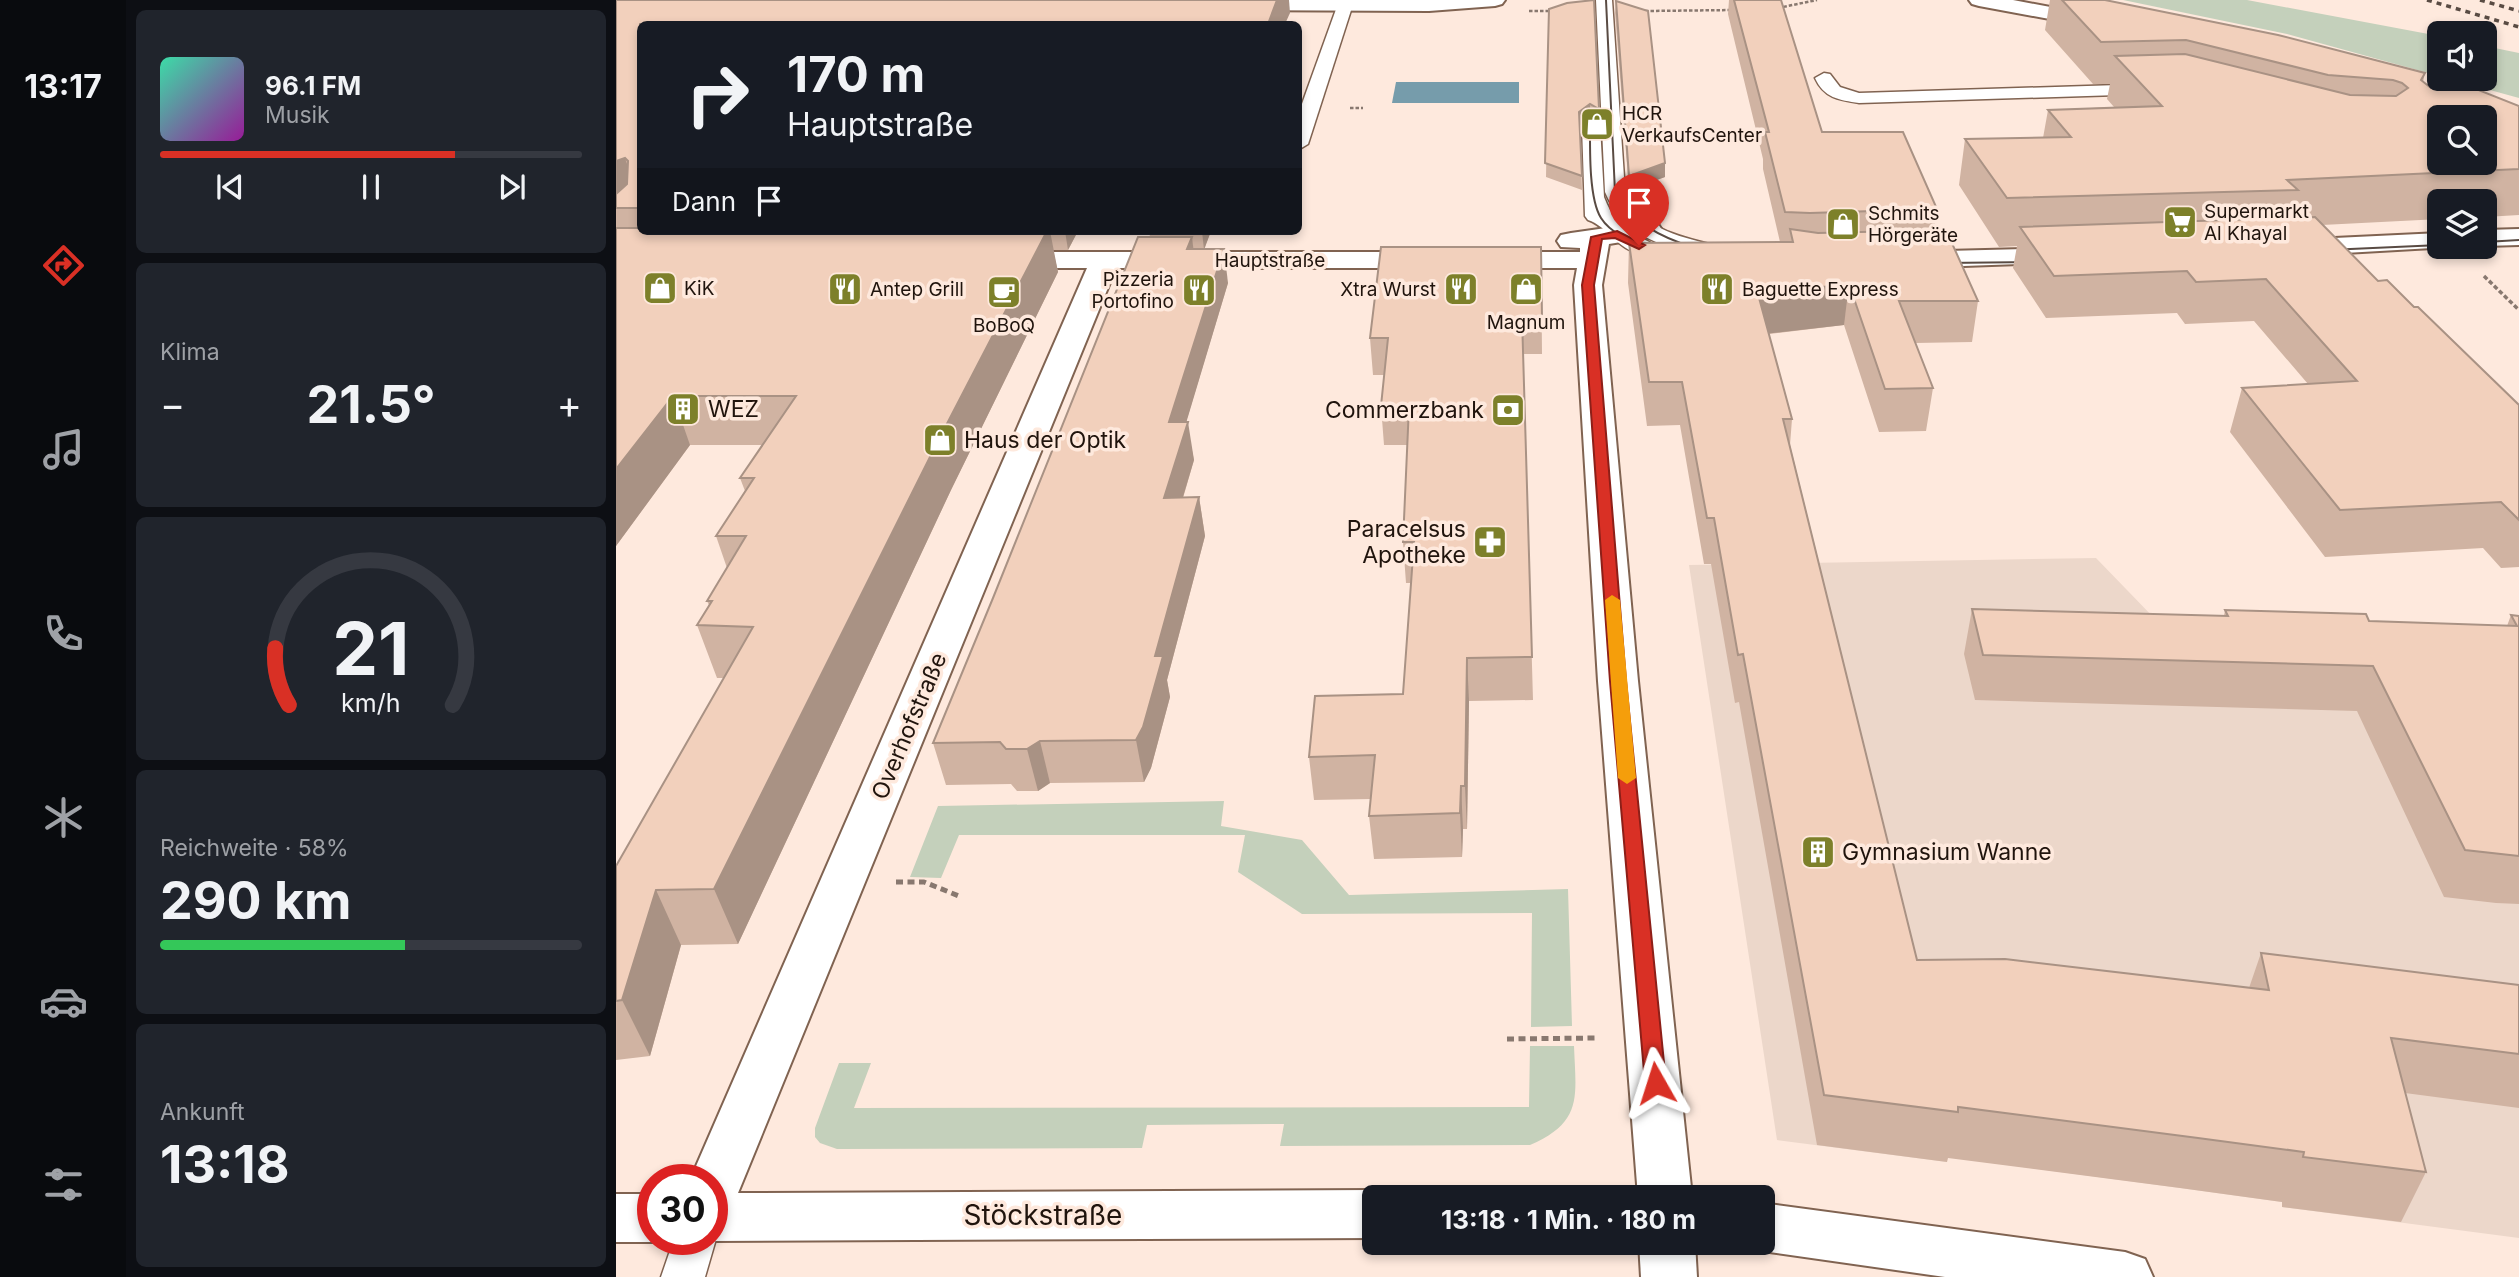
<!DOCTYPE html>
<html lang="de">
<meta charset="utf-8">
<style>
:root{--surface:#171b24;--page:#20242c;--text:#f1f3f6;--muted:#9ea1a6;--line:#363941;--accent:#d93025}
body{margin:0;font-family:Inter,sans-serif;background:var(--page);color:var(--text);height:100vh;display:flex;flex-direction:column;font-size:26px;white-space:nowrap}
*{box-sizing:border-box;margin:0}
p{font-size:23px;color:var(--muted)}
.icon{flex:none;width:38px;height:38px;fill:none;stroke:currentColor;stroke-width:2;stroke-linecap:round;stroke-linejoin:round}
.map{position:relative;flex:1;overflow:hidden}
.sheet{display:flex;flex-direction:column;gap:10px;padding:10px;background:#0d0f14;width:490px}
.sheet>*{flex:none}
.banner{position:absolute;left:21px;top:21px;width:665px;height:214px;border-radius:10px;box-shadow:0 4px 10px #0003;background:#171b24;color:var(--text);overflow:hidden}
.buttons{position:absolute;left:1811px;top:21px;display:grid;gap:14px}
.buttons a{display:grid;place-items:center;width:70px;height:70px;border-radius:10px;background:var(--surface);box-shadow:0 4px 10px #0003;font-size:35px}
.speed{position:absolute;left:21px;top:1164px;display:flex;gap:14px;font-size:35px;font-weight:700;text-align:center}
.speed>*{display:grid;place-content:center;width:91px;height:91px;border-radius:50%;background:var(--surface);box-shadow:0 4px 10px #0003;line-height:1}
.speed .limit{border:10px solid #d22;background:#fff;color:#111}
.pin{position:absolute;display:grid;place-items:center;width:60px;height:60px;color:#fff;margin:-72px -30px;border-radius:50% 50% 50% 0;rotate:-45deg;box-shadow:0 0 7px #0007}
.pin .icon{rotate:45deg}
.me{position:absolute;width:77px;margin:-38px;rotate:354deg;stroke-linejoin:round;filter:drop-shadow(0 0 5px #0008)}
.turn{display:flex;align-items:center;gap:24px;height:147px;padding:0 35px;font-size:32px}
.turn .icon{width:91px;height:91px;stroke-width:2.5}
.turn b{display:block;font-size:49px;line-height:60px}
.then{display:flex;align-items:center;height:66px;padding:0 35px;background:#0003;gap:14px;font-size:26px}
.big{font-size:52px;font-weight:700;line-height:1.1}
.sheet .card{flex:1;display:flex;flex-direction:column;justify-content:center;gap:10px;min-width:0;padding:0 24px;border-radius:10px;background:var(--page)}
.sheet .dial{align-items:center;gap:0}
.dial svg{height:182px;overflow:visible;fill:none;stroke:var(--line);stroke-width:7;stroke-linecap:round;text-anchor:middle}
.dial text{fill:var(--text);stroke:none}
.song{display:flex;align-items:center;gap:21px}
.cover{width:84px;height:84px;border-radius:10px;background:linear-gradient(135deg,hsl(160 70% 55%),hsl(300 70% 35%))}
.played{height:7px;border-radius:4px;background:linear-gradient(90deg,var(--accent) 70%,var(--line) 70%)}
.keys{display:flex;justify-content:space-around;direction:ltr}
.heat{display:flex;justify-content:space-between;align-items:center;font-size:38px;direction:ltr}
.charge{height:10px;border-radius:5px;background:linear-gradient(90deg,#34c759 58%,var(--line) 0)}
.trip{position:absolute;left:746px;top:1185px;width:413px;height:70px;border-radius:10px;background:var(--surface);box-shadow:0 4px 10px #0003;font-weight:700;line-height:70px;text-align:center}
main{display:flex;flex:1;min-height:0}
.tabs{display:flex;flex-direction:column;width:126px;justify-content:space-around;align-items:center;background:#090b0e;color:var(--muted)}
.tabs .icon{width:49px;height:49px}
.tabs .current{color:var(--accent)}
.tabs b{font-size:32px;color:var(--text)}
.map>svg:first-child{display:block}
</style>
<main>
<nav class="tabs">
<b>13:17</b>
<svg class="icon current" aria-label="directions" viewBox="0 0 24 24"><path d="M12 3l9 9-9 9-9-9zM9 14v-3h6M13 9l2 2-2 2"/></svg>
<svg class="icon" aria-label="music" viewBox="0 0 24 24"><path d="M9 18V5l10-2v13"/><circle cx="6" cy="18" r="3"/><circle cx="16" cy="16" r="3"/></svg>
<svg class="icon" aria-label="phone" viewBox="0 0 24 24"><path d="M5 4h4l2 5-3 2q2 4 5 5l2-3 5 2v4C11 20 4 13 5 4z"/></svg>
<svg class="icon" aria-label="climate" viewBox="0 0 24 24"><path d="M12 3v18M4 7l16 10M4 17L20 7"/></svg>
<svg class="icon" aria-label="car" viewBox="0 0 24 24"><path d="M5 17H2v-5l4-1 3-4h7l3 4 3 1v5h-3M9 17h6M6 11h13"/><circle cx="7" cy="17" r="2"/><circle cx="17" cy="17" r="2"/></svg>
<svg class="icon" aria-label="filters" viewBox="0 0 24 24"><path d="M4 7h16M4 17h16"/><circle cx="9" cy="7" r="2"/><circle cx="15" cy="17" r="2"/></svg>
</nav>
<section class="sheet">
<div class="card">
<div class="song"><i class="cover"></i><div><b>96.1 FM</b><p>Musik</p></div></div>
<div class="played"></div>
<div class="keys"><svg class="icon" aria-label="previous" viewBox="0 0 24 24"><path d="M18 5L8 12l10 7zM5 5v14"/></svg><svg class="icon" aria-label="pause" viewBox="0 0 24 24"><path d="M8 5v14M16 5v14"/></svg><svg class="icon" aria-label="next" viewBox="0 0 24 24"><path d="M6 5l10 7-10 7zM19 5v14"/></svg></div>
</div>
<div class="card"><p>Klima</p>
<div class="heat"><a>−</a><b class="big">21.5°</b><a>+</a></div>
</div>
<div class="card dial"><svg viewBox="0 0 100 80">
<path d="M14 69A42 42 0 1 1 86 69"/>
<path d="M14 69A42 42 0 0 1 8 44" stroke="#d93025"/>
<text x="50" y="56" font-size="32" font-weight="700">21</text>
<text x="50" y="72" font-size="11">km/h</text>
</svg></div>
<div class="card"><p>Reichweite · 58%</p><b class="big">290 km</b><div class="charge"></div></div>
<div class="card"><p>Ankunft</p><b class="big">13:18</b></div>
</section>
<div class="map">
<svg width="1903" height="1277" viewBox="0 0 1903 1277">
<rect width="100%" height="100%" fill="#fee9dd"/>
<path fill="#ecd7ca" d="M1480,558L1571,652L1876,660L1903,707V1238L1666,1207V1202L1564,1188L1331,1157V1162L1161,1140L1073,565Z"/>
<g fill="#c4d0bb">
<path d="M1507,0H1631L1823,36V76L1671,34Z"/>
<path d="M1869,46L1903,53V98L1834,79H1869Z"/>
<path d="M608,801L605,826L686,840L733,895L952,889L956,1026L915,1027L916,913L686,914L622,872L629,835H343L325,878L294,877L322,806Z"/>
<path d="M914,1046H958C960,1097 967,1122 914,1145L664,1146L668,1124L531,1125L526,1148L221,1149L204,1143L199,1137V1128L223,1063H255L238,1108L913,1107Z"/>
</g>
<path fill="#769cab" d="M780,82H903V103H776Z"/>
<g fill="none" stroke-linecap="round" stroke-linejoin="round">
<g stroke="#806351" stroke-width="3">
<g id="lane">
<path d="M980,0H996L1009,192C1027,231 1068,238 1107,247L1110,252L1107,257C1096,259 1085,256 1074,253C1036,244 1005,229 989,192Z"/>
<path d="M723,1H735L737,4L692,144L682,150V115Z"/>
<path d="M1208,73L1214,74L1224,87L1243,93L1534,84L1543,89L1534,94L1243,103C1223,100 1208,98 1199,78Z"/>
<path d="M975,120L984,126L988,197C995,215 1004,227 1021,236C1028,240 1035,241 1040,248L1037,253C1007,260 993,226 972,220L969,216L966,126Z"/>
<path d="M96,1230L100,1239L89,1277H45L58,1239H96Z"/>
</g>
</g>
<g stroke="#806351" stroke-width="4">
<g id="street">
<path d="M614,0H889L886,4L879,6L813,11L622,10L615,8L612,4Z"/>
<path d="M1032,222L1042,224L1046,230L1042,236L993,244L986,285L1022,681L1076,1197H1022L982,681L958,285L961,268H873L863,266L859,260L863,254L873,252H964V248L945,247L941,241L945,235L955,233Z"/>
<path d="M1903,229V245L1869,246V230Z"/>
<path d="M1824,233V247H1834L1676,256L1666,254L1662,248L1666,242L1676,240Z"/>
<path d="M1451,248L1461,250L1465,256L1461,262L1291,268L1281,266L1277,260L1281,254L1291,252Z"/>
<path d="M386,252H816L826,254L830,260L826,266L816,268H500L122,1193L758,1190L777,1197H758V1238L96,1241L91,1239H96V1180H74L471,268H386L376,266L372,260L376,254Z"/>
<path d="M0,1194H37V1239H45L37,1242H0Z"/>
<path d="M1146,1203L1509,1252L1529,1259L1537,1277H1329L1146,1251L1126,1242H1146Z"/>
<path d="M1023,1242H1079L1081,1277H1025Z"/>
</g>
</g>
<g stroke="#806351" stroke-width="4">
<path id="secondary" d="M1353,0H1397L1482,16L1490,17L1493,22L1490,27L1482,28L1363,6L1356,4Z"/>
</g>
<g stroke="#88786f" stroke-width="2.5" stroke-dasharray="3.5 2" stroke-linecap="butt">
<path d="M1162,8L1201,0"/>
<path d="M913,11H936"/>
<path d="M1029,11L1118,10"/>
<path d="M734,108H747"/>
</g>
<path stroke="#88786f" stroke-width="3.5" stroke-dasharray="4.5 2.5" stroke-linecap="butt" d="M1868,276L1903,310"/>
<g stroke="#88786f" stroke-width="5" stroke-dasharray="7 4.5" stroke-linecap="butt">
<path d="M280,882H308L343,896"/>
<path d="M891,1039L981,1038"/>
</g>
<use href="#lane" fill="#fff" fill-rule="evenodd"/>
<use href="#street" fill="#fff" fill-rule="evenodd"/>
<use href="#secondary" fill="#fff" fill-rule="evenodd"/>
<g stroke="#594b43" stroke-width="2">
<path d="M990,0L999,192C1018,224 1044,237 1079,248"/>
<path d="M974,98C975,127 970,194 985,218C995,234 1018,243 1035,250"/>
<path d="M1869,242L1903,240"/>
<path d="M1712,250L1824,245"/>
<path d="M1328,263L1418,262"/>
</g>
<g stroke="#594b43" stroke-width="3.5" stroke-dasharray="5 5" stroke-linecap="butt">
<path d="M1811,0L1903,27"/>
<path d="M1864,0L1903,11"/>
</g>
</g>
<g fill="#d0b3a2">
<path d="M0,0L674,13L24,24V231H462L452,250H437L442,272L335,490L122,944L65,945L34,1056L0,1060V866L108,678H101L81,625L93,605L91,601L111,568L100,536L129,491L124,478L147,445H74L0,546Z"/>
<path d="M1113,0H1165L1206,132L1321,209L1318,230L1362,301L1356,342L1299,343L1317,388L1310,431L1263,432L1228,325L1153,334L1176,419L1174,445L1301,960L1633,988L1645,953L1903,985V1108L1789,1093L1810,1172L1785,1222L1666,1207V1202L1564,1188L1332,1158L1331,1162L1201,1145L1123,702L1119,703L1095,564H1088L1064,425L1031,426L1012,283L1013,243L1164,242L1147,169V159L1112,14Z"/>
<path d="M1434,0H1489L1809,73L1807,82L1815,88L1903,106V215L1869,217V201H1824V219L1706,225L1762,281L1798,307L1903,405V567L1885,568L1867,548L1709,557L1614,432L1626,388L1692,384L1638,321L1569,324L1561,313L1430,318L1397,268L1401,246L1383,247L1343,185L1349,139L1427,138L1432,110L1498,107L1491,99L1494,84H1477L1429,30Z"/>
<path d="M1000,1L1049,177L1013,190L999,13Z"/>
<path d="M933,9L983,109V122L974,118L964,126L966,190L930,177Z"/>
<path d="M533,231H595L588,249L612,283L570,422L578,460L567,498L583,497L589,536L551,680L554,697L535,768L528,782L434,783L422,791H401L395,784L330,785L317,743L534,237Z"/>
<path d="M925,247L926,354H907L917,700L853,701L851,829H847L846,857L758,859L753,816L755,799L698,800L693,757L787,694L795,583H790L787,542L791,445H768L765,406L768,375H757L754,338Z"/>
<path d="M1356,609L1608,616L1609,610L1753,621L1891,626L1895,615L1903,616V904L1880,903L1828,897L1741,711L1359,700L1348,654Z"/>
</g>
<g fill="#a99284">
<path d="M661,0H673L674,13L669,24H652Z"/>
<path d="M974,104V118L963,126V112Z"/>
<path d="M9,158L23,200L0,208V161Z"/>
<path d="M1049,163V177L1013,190V176Z"/>
<path d="M431,231H434L442,272L335,490L122,944L98,889L322,441Z"/>
<path d="M449,231H462L452,250Z"/>
<path d="M586,231H595L588,250Z"/>
<path d="M576,237L580,271L571,249Z"/>
<path d="M608,249L612,283L559,460L553,422Z"/>
<path d="M1233,284L1228,325L1139,335L1142,294Z"/>
<path d="M57,396L74,445L0,546V469Z"/>
<path d="M572,422L578,460L555,537L548,498Z"/>
<path d="M583,497L589,536L551,680L554,697L535,768L528,782L520,740L539,656Z"/>
<path d="M851,658L853,701L851,829L849,786Z"/>
<path d="M424,741L434,783L422,791L411,749Z"/>
<path d="M845,786L847,829L846,857L844,813Z"/>
<path d="M40,890L65,945L34,1056L6,1000Z"/>
</g>
<g fill="#f2d0bc" stroke="#a99284" stroke-width="2" fill-rule="evenodd">
<path d="M0,0H661L652,24H24V208H0V194L11,184L12,161L9,158L0,161Z"/>
<path d="M978,0L983,109L974,104L963,112L966,176L929,163L933,9L951,3Z"/>
<path d="M1118,0H1165L1206,132H1287L1321,209L1194,213L1169,212L1149,132H1153Z"/>
<path d="M1446,0H1489L1662,35L1809,73L1805,80L1815,88L1840,81L1903,106V169L1671,180L1682,190L1391,198L1349,139L1455,137L1432,110L1546,106L1499,56L1569,54L1734,95L1780,96L1792,88L1786,83L1777,80L1712,75L1570,40L1485,42ZM1824,117H1869V163H1824Z"/>
<path d="M1000,1L1032,11L1049,163L1013,176Z"/>
<path d="M1699,217L1762,281L1771,280L1798,307H1802L1903,405V520L1885,502L1724,510L1626,388L1741,381L1650,279L1580,282L1571,271L1438,276L1404,227Z"/>
<path d="M0,228H24V231H431L322,441L98,889L40,890L6,1000L0,1001V866L137,627L81,625L96,601H91L130,536H100L138,478H124L180,396H57L0,469Z"/>
<path d="M1174,229L1202,233L1330,230L1362,301H1283L1317,388L1269,389L1233,284L1142,294L1176,419H1167L1301,960L1389,959L1653,990L1645,953L1903,985V1054L1775,1038L1810,1172L1687,1157L1688,1152L1582,1138L1342,1107V1112L1208,1095L1127,654L1122,655L1098,518H1091L1066,382H1033L1013,243L1177,242Z"/>
<path d="M522,237H576L571,249H608L553,422H572L548,498L583,497L539,656H547L527,727L520,740L424,741L411,749H390L384,742L317,743L377,598Z"/>
<path d="M765,247H925L926,317H906L916,657L851,658L849,786H845L844,813L753,816L759,755L693,757L699,696L787,694L798,542H787L793,406H765L772,338H754Z"/>
<path d="M1356,609L1612,616L1609,610L1750,614L1753,621L1901,626L1895,615L1903,616V856L1849,850L1757,666L1367,655Z"/>
</g>
<path fill="#d93025" stroke="#8d1f18" stroke-width="2" d="M1001,231L1029,245L1023,249L999,238L986,239L978,285L1010,681L1050,1083L1047,1089L1040,1092L1032,1089L1029,1083L994,681L966,285L975,237Z"/>
<path fill="#f59e0b" d="M996,595L1004,600L1020,778L1011,784L1002,778L989,600Z"/>
<defs>
<g id="shop-square" transform="scale(1.75)"><rect x="-9" y="-9" width="18" height="18" rx="4" fill="#7d802a" stroke="#fee9dd"/><path d="M-5-2.5h2.3a2.7 3.5 0 0 1 5.4 0H5L5.5 6h-11ZM-1.5-2.5h3a1.5 2.3 0 0 0-3 0Z" fill="#fff"/></g>
<g id="supermarket-square" transform="scale(1.75)"><rect x="-9" y="-9" width="18" height="18" rx="4" fill="#7d802a" stroke="#fee9dd"/><path d="M-6-5.5h2.5l.6 2H6L4.5 2H-2.5L-4.4-4H-6ZM-1.5 3.2a1.3 1.3 0 1 0 .1 0ZM3 3.2a1.3 1.3 0 1 0 .1 0Z" fill="#fff"/></g>
<g id="restaurant-square" transform="scale(1.75)"><rect x="-9" y="-9" width="18" height="18" rx="4" fill="#7d802a" stroke="#fee9dd"/><path d="M-5-6h1v4h1v-4h1v4h1v-4h1v5L-1.5 .5V6h-2V.5L-5-1ZM5-6V6H3V1.5H1.5Q1.5-4 5-6Z" fill="#fff"/></g>
<g id="cafe-square" transform="scale(1.75)"><rect x="-9" y="-9" width="18" height="18" rx="4" fill="#7d802a" stroke="#fee9dd"/><path d="M-5.5-4.5H6V0H3Q3 3.5 0 3.5H-2.5Q-5.5 3.5-5.5 0ZM3-3.2v2h1.7v-2ZM-6 4.5H4V6H-6Z" fill="#fff"/></g>
<g id="building-square" transform="scale(1.75)"><rect x="-9" y="-9" width="18" height="18" rx="4" fill="#7d802a" stroke="#fee9dd"/><path d="M-4-6H4V6H1V3H-1V6H-4ZM-2.5-4.3h1.7v1.8h-1.7ZM.8-4.3h1.7v1.8H.8ZM-2.5-1h1.7V.8h-1.7ZM.8-1h1.7V.8H.8Z" fill="#fff"/></g>
<g id="bank-square" transform="scale(1.75)"><rect x="-9" y="-9" width="18" height="18" rx="4" fill="#7d802a" stroke="#fee9dd"/><path d="M-6-4H6V4H-6ZM0-2.3a2.3 2.3 0 1 0 0 4.6a2.3 2.3 0 1 0 0-4.6Z" fill="#fff"/></g>
<g id="pharmacy-square" transform="scale(1.75)"><rect x="-9" y="-9" width="18" height="18" rx="4" fill="#7d802a" stroke="#fee9dd"/><path d="M-2-6h4v4h4v4h-4v4h-4v-4h-4v-4h4Z" fill="#fff"/></g>
</defs>
<g fill-rule="evenodd">
<use href="#shop-square" x="981" y="124"/>
<use href="#supermarket-square" x="1564" y="222"/>
<use href="#shop-square" x="1227" y="224"/>
<use href="#shop-square" x="44" y="288"/>
<use href="#restaurant-square" x="229" y="289"/>
<use href="#restaurant-square" x="845" y="289"/>
<use href="#shop-square" x="910" y="289"/>
<use href="#restaurant-square" x="1101" y="289"/>
<use href="#restaurant-square" x="583" y="290"/>
<use href="#cafe-square" x="388" y="292"/>
<use href="#building-square" x="67" y="409"/>
<use href="#bank-square" x="892" y="410"/>
<use href="#shop-square" x="324" y="440"/>
<use href="#pharmacy-square" x="874" y="542"/>
<use href="#building-square" x="1202" y="852"/>
</g>
<g text-anchor="middle" dominant-baseline="central" stroke-width="7" stroke-linejoin="round" paint-order="stroke">
<g font-size="19" fill="#20140d" stroke="#fee9dd" text-anchor="start">
<text x="1006" y="113">HCR<tspan x="1006" dy="22">VerkaufsCenter</tspan></text>
<text x="1588" y="211">Supermarkt<tspan x="1588" dy="22">Al Khayal</tspan></text>
<text x="1252" y="213">Schmits<tspan x="1252" dy="22">Hörgeräte</tspan></text>
<text x="558" y="279" text-anchor="end">Pizzeria<tspan x="558" dy="22">Portofino</tspan></text>
<text x="68" y="288">KiK</text>
<text x="254" y="289">Antep Grill</text>
<text x="820" y="289" text-anchor="end">Xtra Wurst</text>
<text x="1126" y="289">Baguette Express</text>
<text x="910" y="322" text-anchor="middle">Magnum</text>
<text x="388" y="325" text-anchor="middle">BoBoQ</text>
</g>
<g font-size="19" fill="#20140d" stroke="#fee9dd">
<text x="654" y="260">Hauptstraße</text>
</g>
<g font-size="23" fill="#20140d" stroke="#fee9dd" text-anchor="start">
<text x="92" y="409">WEZ</text>
<text x="868" y="410" text-anchor="end">Commerzbank</text>
<text x="348" y="440">Haus der Optik</text>
<text x="850" y="529" text-anchor="end">Paracelsus<tspan x="850" dy="26">Apotheke</tspan></text>
<text x="1226" y="852">Gymnasium Wanne</text>
</g>
<g font-size="23" fill="#20140d" stroke="#fee9dd">
<text transform="translate(293 726) rotate(-67)">Overhofstraße</text>
</g>
<g font-size="28" fill="#20140d" stroke="#fee9dd">
<text x="427" y="1215">Stöckstraße</text>
</g>
</g>
</svg>
<div class="buttons">
<a><svg class="icon" aria-label="sound" viewBox="0 0 24 24"><path d="M4 9h4l5-4v14l-5-4H4zM17 9q2 3 0 6"/></svg></a>
<a><svg class="icon" aria-label="search" viewBox="0 0 24 24"><circle cx="10" cy="10" r="6"/><path d="M15 15l6 6"/></svg></a>
<a><svg class="icon" aria-label="layers" viewBox="0 0 24 24"><path d="M12 4l9 5-9 5-9-5zM3 14l9 5 9-5"/></svg></a>
</div>
<div class="speed"><div class="limit">30</div></div>
<div class="pin" style="left:1023px;top:245px;background:#d93025"><svg class="icon" aria-label="arrive" viewBox="0 0 24 24"><path d="M6 21V4h12l-3 4 3 4H6"/></svg></div>
<svg class="me" style="left:1040px;top:1083px" viewBox="-20 -20 40 40"><path d="M0-17L14 15 0 8-14 15z" fill="#d93025" stroke="#fff" stroke-width="4"/></svg>
<div class="trip">13:18 · 1 Min. · 180 m</div>
<div class="banner">
<div class="turn"><svg class="icon" aria-label="right" viewBox="0 0 24 24"><path d="M7 20v-9h11M14 6l5 5-5 5"/></svg><div><b>170 m</b>Hauptstraße</div></div>
<div class="then">Dann<svg class="icon" aria-label="arrive" viewBox="0 0 24 24"><path d="M6 21V4h12l-3 4 3 4H6"/></svg></div>
</div>
</div>
</main>
